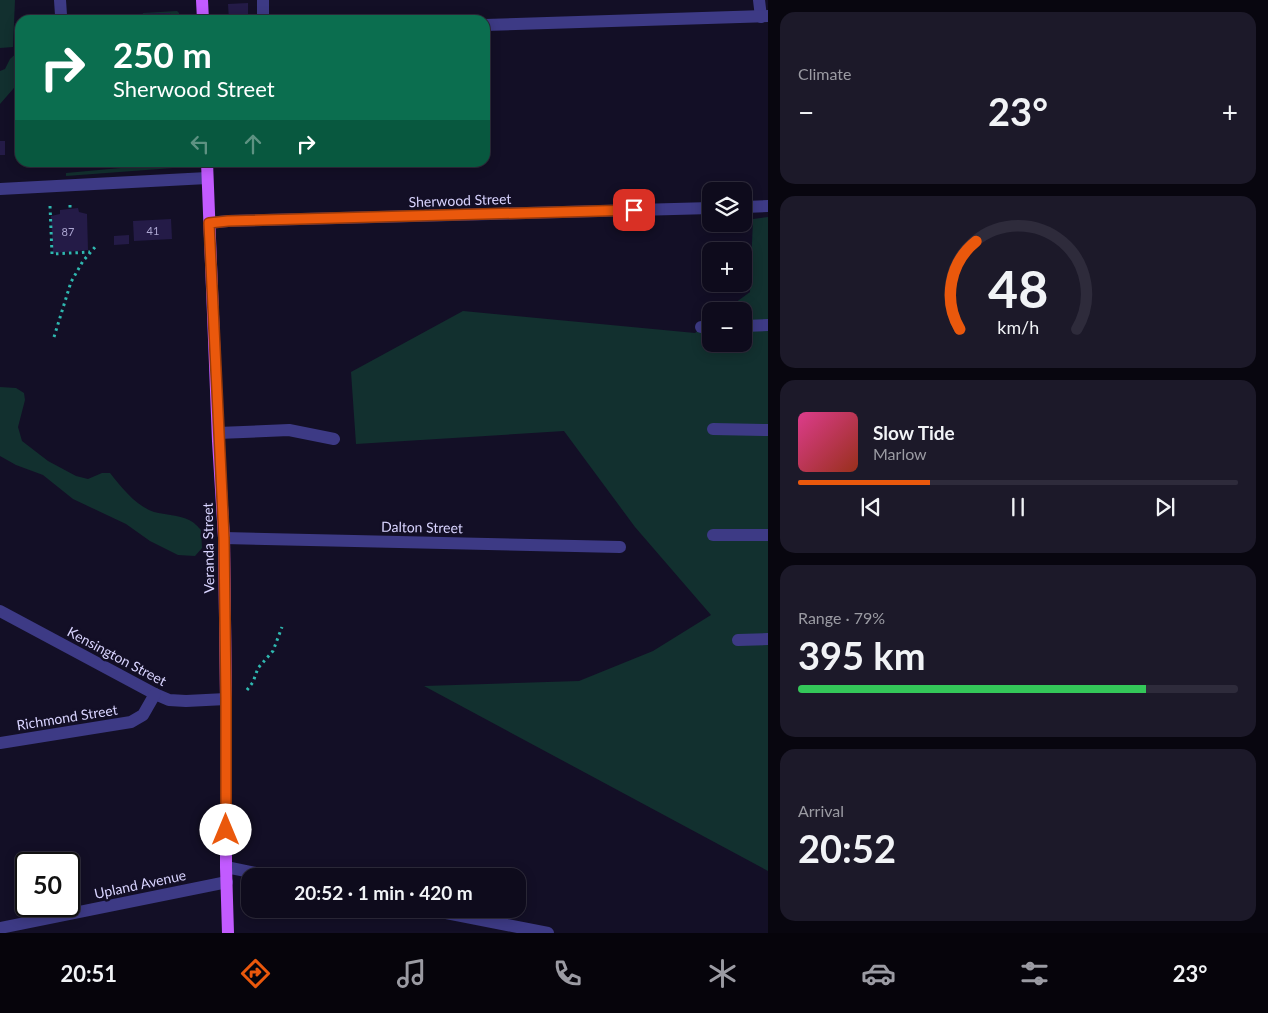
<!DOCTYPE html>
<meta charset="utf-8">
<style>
:root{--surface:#0e0b1c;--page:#1c1929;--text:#f1f3f6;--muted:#9b9ba3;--line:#2e2b3b;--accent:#ea580c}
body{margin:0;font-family:Lato,sans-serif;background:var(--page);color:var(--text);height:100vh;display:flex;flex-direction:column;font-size:19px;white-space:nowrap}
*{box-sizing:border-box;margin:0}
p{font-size:16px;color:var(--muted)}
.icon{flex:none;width:28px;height:28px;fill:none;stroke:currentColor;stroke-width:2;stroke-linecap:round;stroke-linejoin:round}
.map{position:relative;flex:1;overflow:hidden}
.drawer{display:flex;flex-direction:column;gap:12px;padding:12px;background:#08060f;width:500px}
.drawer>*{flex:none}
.guide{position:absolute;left:15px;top:15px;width:475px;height:152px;border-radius:15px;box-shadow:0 2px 12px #0003,0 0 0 1px var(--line);background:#0b6e4f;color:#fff;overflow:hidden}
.buttons{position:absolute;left:702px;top:182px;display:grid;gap:10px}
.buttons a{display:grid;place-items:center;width:50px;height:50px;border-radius:10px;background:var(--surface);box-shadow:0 2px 12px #0003,0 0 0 1px var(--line);font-size:25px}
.speed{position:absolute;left:15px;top:852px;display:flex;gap:10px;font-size:25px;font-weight:700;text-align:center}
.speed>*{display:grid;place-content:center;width:65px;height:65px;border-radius:50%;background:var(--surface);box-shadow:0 2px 12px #0003,0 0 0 1px var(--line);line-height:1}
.speed .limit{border:2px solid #111;border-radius:8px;background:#fff;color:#111}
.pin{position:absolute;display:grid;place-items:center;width:42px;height:42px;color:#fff;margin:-21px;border-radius:10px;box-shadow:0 2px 8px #0006}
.me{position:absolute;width:55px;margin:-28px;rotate:0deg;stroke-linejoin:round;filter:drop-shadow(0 0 4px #0008)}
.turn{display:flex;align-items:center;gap:18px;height:105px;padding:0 15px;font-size:22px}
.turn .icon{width:65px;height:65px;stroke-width:2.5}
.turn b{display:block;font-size:35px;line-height:42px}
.lanes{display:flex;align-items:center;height:48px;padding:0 15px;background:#0003;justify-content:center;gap:25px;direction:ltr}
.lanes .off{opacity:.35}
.big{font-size:38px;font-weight:700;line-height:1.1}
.drawer .widget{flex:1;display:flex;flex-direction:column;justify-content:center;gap:8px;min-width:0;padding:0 18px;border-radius:15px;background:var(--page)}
.drawer .dial{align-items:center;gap:0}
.dial svg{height:130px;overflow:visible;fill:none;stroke:var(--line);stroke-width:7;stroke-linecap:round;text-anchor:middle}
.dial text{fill:var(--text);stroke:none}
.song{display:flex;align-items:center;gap:15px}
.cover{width:60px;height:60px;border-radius:8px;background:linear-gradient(135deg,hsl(330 70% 55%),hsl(10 70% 35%))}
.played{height:5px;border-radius:2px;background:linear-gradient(90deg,var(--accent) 30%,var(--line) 30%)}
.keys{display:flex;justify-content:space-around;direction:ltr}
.heat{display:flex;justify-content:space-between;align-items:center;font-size:28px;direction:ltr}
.charge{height:8px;border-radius:4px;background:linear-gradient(90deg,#34c759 79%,var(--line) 0)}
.trip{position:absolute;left:241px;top:868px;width:285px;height:50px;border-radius:15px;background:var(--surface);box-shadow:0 2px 12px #0003,0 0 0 1px var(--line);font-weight:700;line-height:50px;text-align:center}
.tabs{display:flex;height:80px;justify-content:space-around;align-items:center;background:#06040b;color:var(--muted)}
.tabs .icon{width:35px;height:35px}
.tabs .selected{color:var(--accent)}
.tabs b{font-size:22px;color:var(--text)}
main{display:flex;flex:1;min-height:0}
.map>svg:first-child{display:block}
</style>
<main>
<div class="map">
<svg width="768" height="933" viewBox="0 0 768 933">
<rect width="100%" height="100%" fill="#130f26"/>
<g fill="#12302f">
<path d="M0,0H15L13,47L0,48Z"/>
<path d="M177,11L179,13V20H171L170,13L143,14V13Z"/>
<path d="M19,51L20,81L0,104V71L5,69L10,59Z"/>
<path d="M166,163H181L173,168L66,176V173L164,164Z"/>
<path d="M768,217V871L424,686L579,681L653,651L711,615L635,527L564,431L356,444L351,372L463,311L695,333L711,321V344H744V311H724L750,292L753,219Z"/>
<path d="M0,387L16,388L24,393L25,400L18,427L22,441L48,461L76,476L88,479L102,473H110C122,488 136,506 154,512C166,515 178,515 189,520C194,522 198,527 201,530L202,548L195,556L178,555L150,541L126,524L73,499L43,475L16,465L0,456Z"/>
</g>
<g fill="#241b47">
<path d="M248,3V20H229L228,4Z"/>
<path d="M170,13L171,20H136V14Z"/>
<rect x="0" y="141" width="5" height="14"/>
<path d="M78,208L79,212L87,214L88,250L53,253L51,216L60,214V210Z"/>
<path d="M171,219L172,239L134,241L133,221Z"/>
<path d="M129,235V244L114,245V236Z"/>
</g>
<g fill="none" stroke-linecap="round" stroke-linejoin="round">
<g stroke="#2fb8b0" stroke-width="3" stroke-dasharray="2.5 4" stroke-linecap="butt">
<path d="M70,205V209"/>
<path d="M50,206L52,254L90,252"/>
<path d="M54,337L71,282L83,261L96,246"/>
<path d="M247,690L253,682L258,668L273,651L282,627"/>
</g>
<g stroke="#3d3a85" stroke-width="12">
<path d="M60,0L61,15"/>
<path d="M759,0L761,17"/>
<path d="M263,20V0"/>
<path d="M485,25L768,16"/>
<path d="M0,189L207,178"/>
<path d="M744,207L768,206"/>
<path d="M209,223L228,221L711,208"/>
<path d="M744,326L768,325"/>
<path d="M701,327H711"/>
<path d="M713,429L768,430"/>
<path d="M218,433L289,430L334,439"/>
<path d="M713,535H768"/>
<path d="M224,538L620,547"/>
<path d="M0,611L155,694L169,700L186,701L226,699"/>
<path d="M738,640L768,639"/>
<path d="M0,743L131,722L143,715L155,694"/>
<path d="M226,867L270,876"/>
<path d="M426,909L548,933"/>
<path d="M0,928L227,882"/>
</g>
<g stroke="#c25bff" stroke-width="12">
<path d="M202,0L203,20"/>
<path d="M207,162L218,441L224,538L226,699V867L228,933"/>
</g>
</g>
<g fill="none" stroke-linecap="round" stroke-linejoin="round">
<g stroke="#983908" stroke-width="12">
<path id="route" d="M226,830V699L224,538L209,223L228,221L634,210"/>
</g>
<use href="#route" stroke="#ea580c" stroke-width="9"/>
</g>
<g text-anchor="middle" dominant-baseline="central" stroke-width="5" stroke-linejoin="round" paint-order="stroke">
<g font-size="11" fill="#aca6d1">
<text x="153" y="230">41</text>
<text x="68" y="231">87</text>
</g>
<g font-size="14" fill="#d9d4ff" stroke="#130f26">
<text transform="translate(460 200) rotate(-2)">Sherwood Street</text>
<text transform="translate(422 527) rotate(1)">Dalton Street</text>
<text transform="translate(208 548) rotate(-91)">Veranda Street</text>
<text transform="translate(117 656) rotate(28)">Kensington Street</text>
<text transform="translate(67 717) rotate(-9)">Richmond Street</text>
<text transform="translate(140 884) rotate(-12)">Upland Avenue</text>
</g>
</g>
</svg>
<div class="buttons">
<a><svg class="icon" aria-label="layers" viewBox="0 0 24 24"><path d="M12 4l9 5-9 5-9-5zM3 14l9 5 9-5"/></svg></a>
<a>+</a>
<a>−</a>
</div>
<div class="speed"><div class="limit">50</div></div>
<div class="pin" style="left:634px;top:210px;background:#d93025"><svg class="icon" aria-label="arrive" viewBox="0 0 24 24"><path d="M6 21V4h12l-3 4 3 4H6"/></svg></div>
<svg class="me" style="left:226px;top:830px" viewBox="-20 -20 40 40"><circle r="19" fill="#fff"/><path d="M0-13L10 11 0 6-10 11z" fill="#ea580c"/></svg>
<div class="trip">20:52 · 1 min · 420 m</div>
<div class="guide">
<div class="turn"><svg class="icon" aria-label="right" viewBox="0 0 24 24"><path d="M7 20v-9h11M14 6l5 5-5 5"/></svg><div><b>250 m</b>Sherwood Street</div></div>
<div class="lanes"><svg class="icon off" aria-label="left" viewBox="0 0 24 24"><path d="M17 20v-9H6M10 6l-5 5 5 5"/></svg><svg class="icon off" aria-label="ahead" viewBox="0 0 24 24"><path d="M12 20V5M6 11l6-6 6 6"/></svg><svg class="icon" aria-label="right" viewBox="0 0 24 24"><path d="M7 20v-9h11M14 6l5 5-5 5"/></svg></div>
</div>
</div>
<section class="drawer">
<div class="widget"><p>Climate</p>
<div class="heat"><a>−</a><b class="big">23°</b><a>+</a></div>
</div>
<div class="widget dial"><svg viewBox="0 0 100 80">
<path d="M14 69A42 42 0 1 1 86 69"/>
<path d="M14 69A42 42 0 0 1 24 15" stroke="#ea580c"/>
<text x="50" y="56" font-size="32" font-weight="700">48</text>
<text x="50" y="72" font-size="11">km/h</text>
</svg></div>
<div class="widget">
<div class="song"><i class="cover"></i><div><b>Slow Tide</b><p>Marlow</p></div></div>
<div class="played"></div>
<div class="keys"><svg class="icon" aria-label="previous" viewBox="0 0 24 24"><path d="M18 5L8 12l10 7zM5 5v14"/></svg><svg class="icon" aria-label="pause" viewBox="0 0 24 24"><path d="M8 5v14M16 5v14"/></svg><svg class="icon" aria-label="next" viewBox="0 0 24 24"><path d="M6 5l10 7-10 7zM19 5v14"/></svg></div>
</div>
<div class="widget"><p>Range · 79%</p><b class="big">395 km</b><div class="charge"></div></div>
<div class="widget"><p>Arrival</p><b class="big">20:52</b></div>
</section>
</main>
<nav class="tabs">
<b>20:51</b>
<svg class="icon selected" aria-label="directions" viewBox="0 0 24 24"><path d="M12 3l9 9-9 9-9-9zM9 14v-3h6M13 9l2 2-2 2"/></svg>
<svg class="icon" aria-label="music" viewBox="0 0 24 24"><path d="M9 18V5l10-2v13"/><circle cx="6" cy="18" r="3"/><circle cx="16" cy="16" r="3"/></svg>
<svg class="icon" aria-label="phone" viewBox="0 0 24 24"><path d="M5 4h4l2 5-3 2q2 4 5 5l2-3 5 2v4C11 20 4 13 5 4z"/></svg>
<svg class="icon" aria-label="climate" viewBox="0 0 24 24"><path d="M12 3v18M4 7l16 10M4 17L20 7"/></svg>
<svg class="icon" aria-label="car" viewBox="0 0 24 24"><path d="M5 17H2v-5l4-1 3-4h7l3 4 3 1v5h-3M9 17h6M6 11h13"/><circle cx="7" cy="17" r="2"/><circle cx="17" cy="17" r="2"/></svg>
<svg class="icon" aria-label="filters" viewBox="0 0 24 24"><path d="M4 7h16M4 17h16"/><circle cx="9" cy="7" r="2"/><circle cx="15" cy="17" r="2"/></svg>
<b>23°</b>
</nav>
